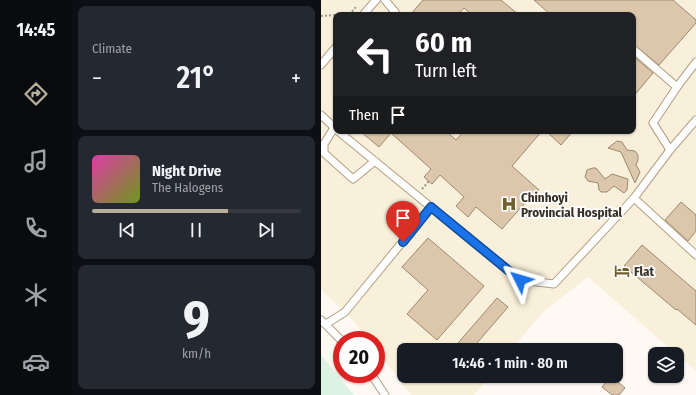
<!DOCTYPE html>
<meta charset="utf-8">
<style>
:root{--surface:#171b24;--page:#242831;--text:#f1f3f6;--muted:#9ea1a6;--line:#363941;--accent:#b6b09b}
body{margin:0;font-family:"Fira Sans Condensed",sans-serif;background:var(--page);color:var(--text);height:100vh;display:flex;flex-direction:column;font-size:15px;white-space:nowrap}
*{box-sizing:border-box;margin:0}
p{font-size:13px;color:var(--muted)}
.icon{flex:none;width:22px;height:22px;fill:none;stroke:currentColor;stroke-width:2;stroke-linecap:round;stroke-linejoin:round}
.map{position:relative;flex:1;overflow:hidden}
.drawer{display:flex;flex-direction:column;gap:6px;padding:6px;background:#0d0f14;width:249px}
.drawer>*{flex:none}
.banner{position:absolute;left:12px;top:12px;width:303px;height:122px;border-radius:8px;box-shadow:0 1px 3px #0004;background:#202124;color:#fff;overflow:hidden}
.controls{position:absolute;left:327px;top:347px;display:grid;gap:8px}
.controls a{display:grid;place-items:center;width:36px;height:36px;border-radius:8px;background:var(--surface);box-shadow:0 1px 3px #0004;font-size:20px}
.speed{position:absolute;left:12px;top:331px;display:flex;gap:8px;font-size:20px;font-weight:700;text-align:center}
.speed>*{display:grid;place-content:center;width:52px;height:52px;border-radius:50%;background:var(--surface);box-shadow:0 1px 3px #0004;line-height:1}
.speed .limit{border:6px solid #d22;background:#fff;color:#111}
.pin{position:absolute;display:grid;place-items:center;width:34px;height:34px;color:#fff;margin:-41px -17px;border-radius:50% 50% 50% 0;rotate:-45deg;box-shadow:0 0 4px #0007}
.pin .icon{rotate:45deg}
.me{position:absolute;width:44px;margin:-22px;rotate:310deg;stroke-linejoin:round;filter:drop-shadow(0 0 3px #0008)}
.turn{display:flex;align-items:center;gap:14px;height:84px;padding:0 16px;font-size:18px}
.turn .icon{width:52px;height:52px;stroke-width:2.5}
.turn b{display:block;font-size:28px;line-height:34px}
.then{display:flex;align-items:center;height:38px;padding:0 16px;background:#0003;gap:8px;font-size:15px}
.big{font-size:30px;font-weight:600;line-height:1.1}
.drawer .card{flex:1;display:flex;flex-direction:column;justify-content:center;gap:6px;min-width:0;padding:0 14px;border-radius:8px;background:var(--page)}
.drawer .dial{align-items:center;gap:0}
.dial b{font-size:52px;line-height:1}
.song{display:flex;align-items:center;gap:12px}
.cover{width:48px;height:48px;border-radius:6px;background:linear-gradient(135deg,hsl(320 70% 55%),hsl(80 70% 35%))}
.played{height:4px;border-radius:2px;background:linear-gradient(90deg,var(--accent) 65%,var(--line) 65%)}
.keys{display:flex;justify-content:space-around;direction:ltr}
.heat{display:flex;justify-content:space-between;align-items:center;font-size:22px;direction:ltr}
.trip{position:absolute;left:76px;top:343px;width:226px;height:40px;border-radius:8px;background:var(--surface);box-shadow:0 1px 3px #0004;font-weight:600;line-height:40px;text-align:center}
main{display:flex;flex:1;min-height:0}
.dock{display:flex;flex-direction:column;width:72px;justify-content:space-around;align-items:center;background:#090b0e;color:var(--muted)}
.dock .icon{width:28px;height:28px}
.dock .current{color:var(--accent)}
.dock b{font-size:18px;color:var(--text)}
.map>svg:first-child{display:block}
</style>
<main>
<nav class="dock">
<b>14:45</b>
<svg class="icon current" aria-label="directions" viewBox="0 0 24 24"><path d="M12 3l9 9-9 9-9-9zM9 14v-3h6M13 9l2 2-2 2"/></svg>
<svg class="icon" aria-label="music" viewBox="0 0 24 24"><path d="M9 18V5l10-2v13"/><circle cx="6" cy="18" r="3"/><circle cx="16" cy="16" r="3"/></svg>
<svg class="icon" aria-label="phone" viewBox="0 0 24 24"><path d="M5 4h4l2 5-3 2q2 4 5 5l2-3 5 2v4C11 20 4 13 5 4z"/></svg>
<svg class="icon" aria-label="climate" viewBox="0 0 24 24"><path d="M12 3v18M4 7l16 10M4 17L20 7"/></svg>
<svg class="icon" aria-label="car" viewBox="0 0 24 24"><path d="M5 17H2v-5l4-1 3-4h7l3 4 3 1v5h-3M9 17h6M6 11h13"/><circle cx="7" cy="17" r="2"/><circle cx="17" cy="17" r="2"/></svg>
</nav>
<section class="drawer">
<div class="card"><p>Climate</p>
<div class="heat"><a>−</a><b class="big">21°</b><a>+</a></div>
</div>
<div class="card">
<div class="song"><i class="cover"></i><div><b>Night Drive</b><p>The Halogens</p></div></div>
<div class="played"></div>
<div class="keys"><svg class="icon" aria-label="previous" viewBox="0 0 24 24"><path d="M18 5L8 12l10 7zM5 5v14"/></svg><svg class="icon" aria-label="pause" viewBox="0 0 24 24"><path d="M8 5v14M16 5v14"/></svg><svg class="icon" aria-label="next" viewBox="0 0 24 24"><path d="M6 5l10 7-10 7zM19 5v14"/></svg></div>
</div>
<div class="card dial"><b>9</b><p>km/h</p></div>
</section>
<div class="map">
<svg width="375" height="395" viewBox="0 0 375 395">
<rect width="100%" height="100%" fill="#fef9f3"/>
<path fill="#f8f0da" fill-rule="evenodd" d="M0,0H375V371L267,277L222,312L190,350H83V376H169L153,395H90L55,349V340H48L31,319L0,290ZM15,15H312V131H15Z"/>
<path fill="#dcf2e2" d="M0,355L33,395H0Z"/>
<g fill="#dcc7ac" stroke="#9e896d">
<path d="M102,0H180L198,15H151L143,8L137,15H89Z"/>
<path d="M213,0H352L375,20V23L338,65L312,44V15H230Z"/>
<path d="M312,56L332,73L312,97Z"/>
<path d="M39,131H125L135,140L143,131H221L191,166L218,190L211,197L210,196L181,229L155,207L147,217L135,206L143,197L119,175L111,184L103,177L110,169L70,133L58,147Z"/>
<path d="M225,131H252L240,145Z"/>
<path d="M296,141L301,142L306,150L314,151L317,155V160L315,165L319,172L314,183L300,152L287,148Z"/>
<path d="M272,168H275L284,179L291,174L307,179L306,190L303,193L293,186L286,192H280L278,190L277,183L267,181L264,177L266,170Z"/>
<path d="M360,202L375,215V231L367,241L344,220Z"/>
<path d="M107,238L163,286L116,340L86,314L107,290L81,267Z"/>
<path d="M321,245L375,291V325L356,309L355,310L303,266Z"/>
<path d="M176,298L187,307L156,343L157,345L152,350H131Z"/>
<path d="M290,376L304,388L298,395H291L281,387Z"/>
</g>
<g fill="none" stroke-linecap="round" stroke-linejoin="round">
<g stroke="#b49e82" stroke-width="9">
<g id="lane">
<path d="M64,0L74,12L75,15"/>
<path d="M42,15L55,0"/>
<path d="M312,49L356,87"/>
<path d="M0,65L15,47"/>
<path d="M0,115L15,129"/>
<path d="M13,128L3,144V153L32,179L54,161"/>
<path d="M17,131L199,280L233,284L313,198L349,150L375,120"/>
<path d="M349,150L332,123L356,87L375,62"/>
<path d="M313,198L375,255"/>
<path d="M0,320L21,341"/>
<path d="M5,324L24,312L110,207"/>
<path d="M50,374L64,395"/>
</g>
</g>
<g stroke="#9e978e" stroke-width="2" stroke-dasharray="2 2" stroke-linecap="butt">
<path d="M16,15L29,14L35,7"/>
<path d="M0,16L15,15"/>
<path d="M101,189L108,181"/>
</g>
<use href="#lane" stroke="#fff" stroke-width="7"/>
</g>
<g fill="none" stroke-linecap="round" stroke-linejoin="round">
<g stroke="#114b97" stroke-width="10">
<path id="route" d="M82,242L110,207L199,280"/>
</g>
<use href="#route" stroke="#1a73e8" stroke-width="7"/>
</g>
<defs>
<g id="hospital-bare" transform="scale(1.2)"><path d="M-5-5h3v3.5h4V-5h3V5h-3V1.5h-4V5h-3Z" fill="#6e5f2c" stroke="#fff" stroke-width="2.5" paint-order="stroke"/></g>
<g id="hotel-bare" transform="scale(1.2)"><path d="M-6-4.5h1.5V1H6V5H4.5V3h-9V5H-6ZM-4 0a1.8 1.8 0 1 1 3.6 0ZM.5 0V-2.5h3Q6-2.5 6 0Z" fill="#6e5f2c" stroke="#fff" stroke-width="2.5" paint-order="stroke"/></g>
</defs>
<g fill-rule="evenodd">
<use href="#hospital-bare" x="188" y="204"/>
<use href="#hotel-bare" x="301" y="271"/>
</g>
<g text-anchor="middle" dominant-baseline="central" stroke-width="3.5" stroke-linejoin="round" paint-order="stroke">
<g font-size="13" font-weight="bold" fill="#383024" stroke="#fff" text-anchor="start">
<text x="200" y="197">Chinhoyi<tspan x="200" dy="15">Provincial Hospital</tspan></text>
<text x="313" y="271">Flat</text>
</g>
</g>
</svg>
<div class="controls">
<a><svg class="icon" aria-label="layers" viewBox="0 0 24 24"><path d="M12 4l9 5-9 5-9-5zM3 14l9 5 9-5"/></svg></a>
</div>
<div class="speed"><div class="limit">20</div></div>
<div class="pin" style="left:82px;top:242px;background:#d93025"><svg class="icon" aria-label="arrive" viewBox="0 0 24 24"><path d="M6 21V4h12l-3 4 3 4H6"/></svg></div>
<svg class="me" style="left:199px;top:280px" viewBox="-20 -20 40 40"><path d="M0-17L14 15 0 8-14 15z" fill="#1a73e8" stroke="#fff" stroke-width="4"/></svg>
<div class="trip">14:46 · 1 min · 80 m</div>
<div class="banner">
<div class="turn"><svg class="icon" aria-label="left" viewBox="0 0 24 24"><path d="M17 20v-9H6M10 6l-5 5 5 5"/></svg><div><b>60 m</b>Turn left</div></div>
<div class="then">Then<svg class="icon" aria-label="arrive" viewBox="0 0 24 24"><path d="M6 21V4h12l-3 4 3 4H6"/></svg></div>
</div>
</div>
</main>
